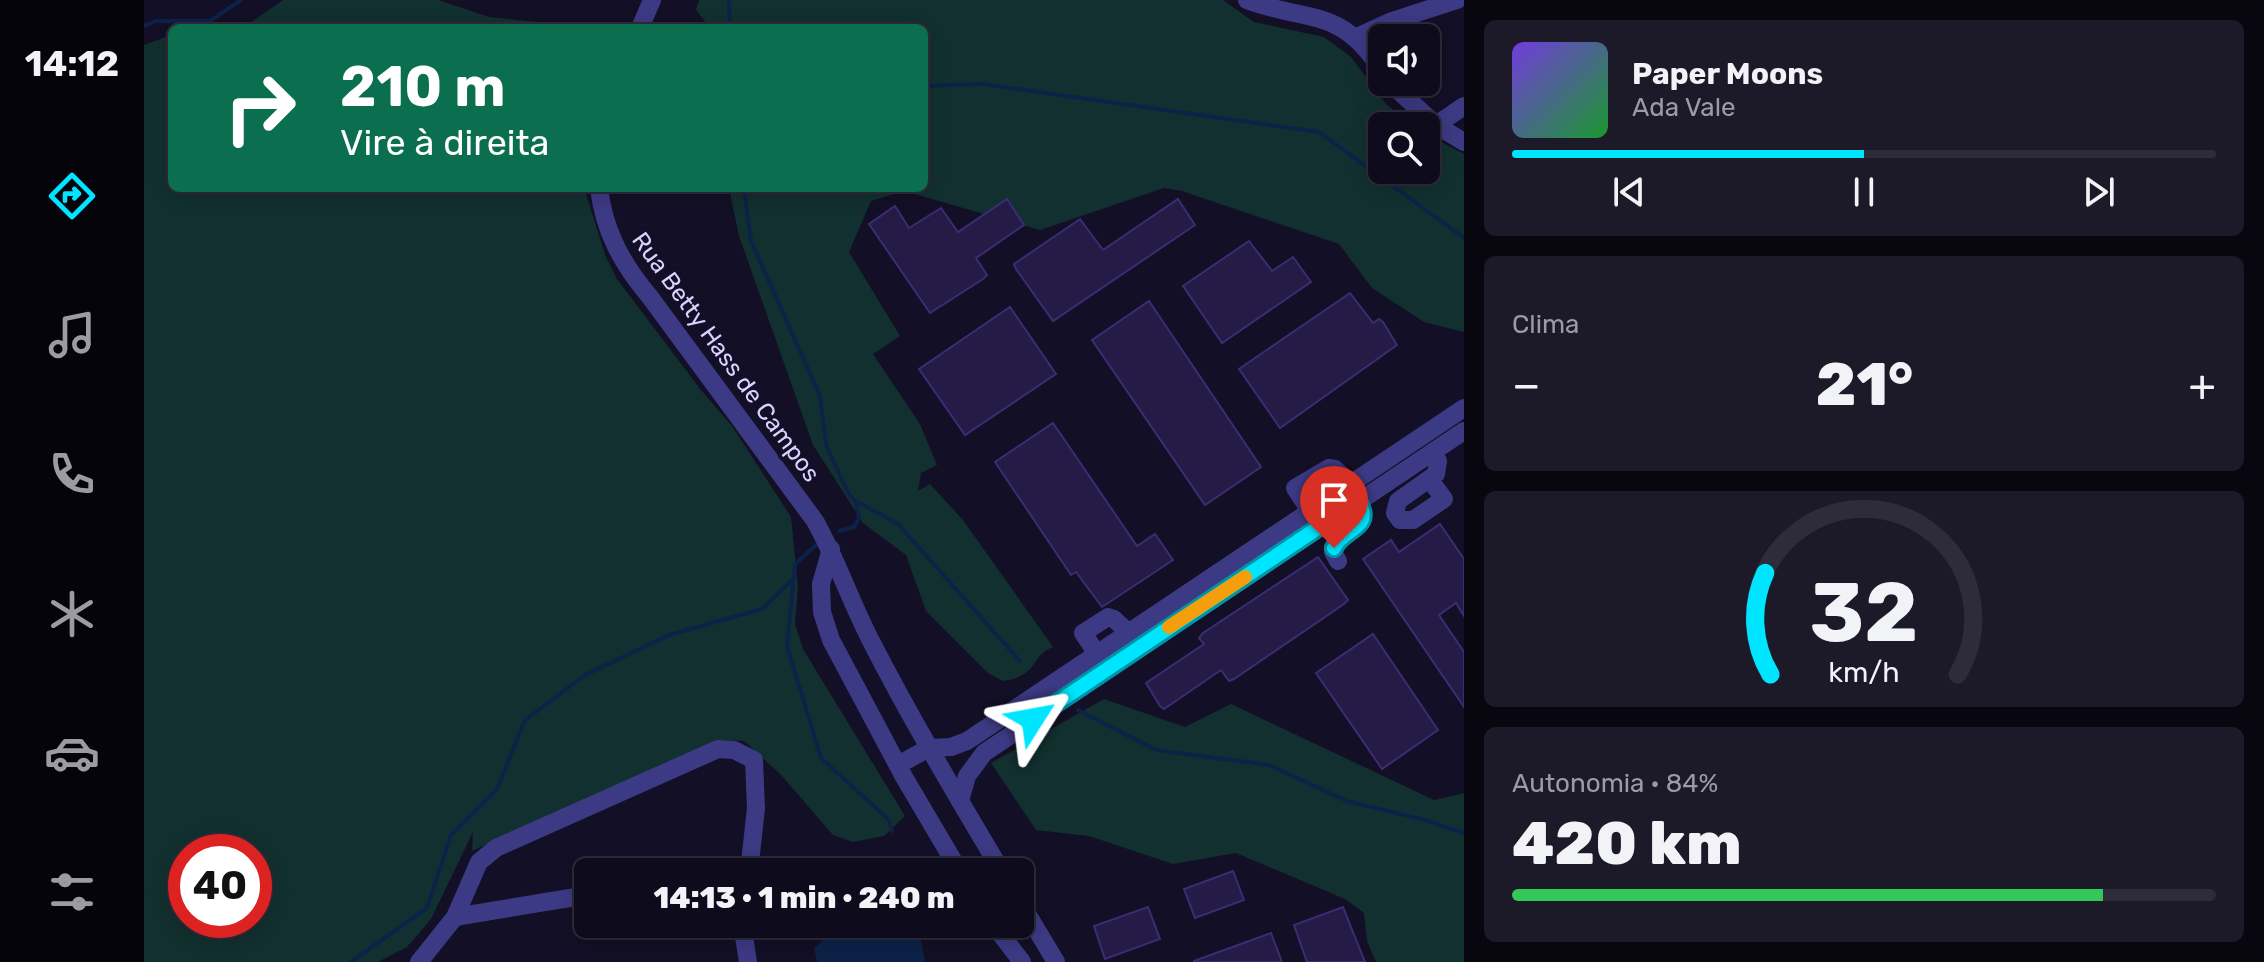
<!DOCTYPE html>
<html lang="pt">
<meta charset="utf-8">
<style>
:root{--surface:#0e0b1c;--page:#1c1929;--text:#f1f3f6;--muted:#9b9ba3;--line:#2e2b3b;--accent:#00e5ff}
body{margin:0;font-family:Rubik,sans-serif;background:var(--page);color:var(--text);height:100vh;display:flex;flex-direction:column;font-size:30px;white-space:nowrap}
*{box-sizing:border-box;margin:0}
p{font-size:26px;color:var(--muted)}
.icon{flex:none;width:44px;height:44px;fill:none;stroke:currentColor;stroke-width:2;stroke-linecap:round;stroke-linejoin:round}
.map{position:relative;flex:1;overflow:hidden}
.side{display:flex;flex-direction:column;gap:20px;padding:20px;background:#08060f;width:800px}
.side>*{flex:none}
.hud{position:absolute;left:24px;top:24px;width:760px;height:168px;border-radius:12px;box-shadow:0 4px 20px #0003,0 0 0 2px var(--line);background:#0b6e4f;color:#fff;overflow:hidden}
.tools{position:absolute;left:1224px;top:24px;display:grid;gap:16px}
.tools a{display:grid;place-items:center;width:72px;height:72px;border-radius:12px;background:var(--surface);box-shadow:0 4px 20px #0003,0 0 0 2px var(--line);font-size:40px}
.speed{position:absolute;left:24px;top:834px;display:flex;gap:16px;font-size:40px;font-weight:700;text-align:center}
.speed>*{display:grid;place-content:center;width:104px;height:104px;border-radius:50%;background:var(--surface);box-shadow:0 4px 20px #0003,0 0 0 2px var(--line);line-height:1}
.speed .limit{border:12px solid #d22;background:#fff;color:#111}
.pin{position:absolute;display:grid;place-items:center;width:68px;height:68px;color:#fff;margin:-82px -34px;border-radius:50% 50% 50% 0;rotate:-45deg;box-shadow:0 0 8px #0007}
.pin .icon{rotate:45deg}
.me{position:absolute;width:88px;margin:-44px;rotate:56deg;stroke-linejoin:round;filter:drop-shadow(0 0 6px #0008)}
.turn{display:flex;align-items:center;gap:28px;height:168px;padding:0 40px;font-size:36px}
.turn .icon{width:104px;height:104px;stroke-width:2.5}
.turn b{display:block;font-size:56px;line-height:68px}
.big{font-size:60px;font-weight:800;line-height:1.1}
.side .widget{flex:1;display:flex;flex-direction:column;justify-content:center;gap:12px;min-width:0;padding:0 28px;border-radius:12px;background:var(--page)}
.side .dial{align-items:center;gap:0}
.dial svg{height:208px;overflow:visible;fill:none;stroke:var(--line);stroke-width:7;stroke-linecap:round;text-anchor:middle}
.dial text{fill:var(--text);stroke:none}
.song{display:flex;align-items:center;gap:24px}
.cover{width:96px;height:96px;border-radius:12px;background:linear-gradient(135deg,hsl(260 70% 55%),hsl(130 70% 35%))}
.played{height:8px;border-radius:4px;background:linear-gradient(90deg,var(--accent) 50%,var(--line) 50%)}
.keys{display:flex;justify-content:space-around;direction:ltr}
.heat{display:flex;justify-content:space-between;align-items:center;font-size:44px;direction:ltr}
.charge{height:12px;border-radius:6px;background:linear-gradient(90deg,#34c759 84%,var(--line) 0)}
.trip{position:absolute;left:430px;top:858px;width:460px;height:80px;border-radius:12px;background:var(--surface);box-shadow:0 4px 20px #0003,0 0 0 2px var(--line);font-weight:800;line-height:80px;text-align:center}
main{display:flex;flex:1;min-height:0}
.tabs{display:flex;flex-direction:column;width:144px;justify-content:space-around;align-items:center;background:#06040b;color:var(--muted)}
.tabs .icon{width:56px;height:56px}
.tabs .selected{color:var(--accent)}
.tabs b{font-size:36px;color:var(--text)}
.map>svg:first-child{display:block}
</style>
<main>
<nav class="tabs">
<b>14:12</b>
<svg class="icon selected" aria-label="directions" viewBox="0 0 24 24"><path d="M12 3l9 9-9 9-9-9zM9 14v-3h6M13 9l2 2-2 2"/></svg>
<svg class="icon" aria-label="music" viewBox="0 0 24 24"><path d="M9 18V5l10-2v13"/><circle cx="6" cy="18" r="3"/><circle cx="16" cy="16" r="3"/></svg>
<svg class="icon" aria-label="phone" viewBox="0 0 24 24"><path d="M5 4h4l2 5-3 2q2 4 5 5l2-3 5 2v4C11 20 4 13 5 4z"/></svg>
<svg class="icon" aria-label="climate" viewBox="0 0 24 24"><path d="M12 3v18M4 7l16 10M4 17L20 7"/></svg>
<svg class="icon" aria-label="car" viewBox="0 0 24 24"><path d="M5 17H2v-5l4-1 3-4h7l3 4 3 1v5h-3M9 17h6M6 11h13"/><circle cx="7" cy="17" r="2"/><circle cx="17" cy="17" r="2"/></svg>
<svg class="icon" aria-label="filters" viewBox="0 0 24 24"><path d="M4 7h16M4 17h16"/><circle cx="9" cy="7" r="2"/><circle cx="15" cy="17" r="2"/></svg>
</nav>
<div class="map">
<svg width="1320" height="962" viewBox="0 0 1320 962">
<rect width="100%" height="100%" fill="#130f26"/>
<g fill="#12302f" fill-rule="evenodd">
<path d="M139,0H294L345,17L412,24L479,27L99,28Z"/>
<path d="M555,0H1079L1110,22L1180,37L1207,57L1243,105L1270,126H1238V170H1282V134L1320,154V332L1280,322L1228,288L1195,244L1038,191L1020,188L896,230L760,191L727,201L705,252L756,336L729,354L776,424L793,465L777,473L774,491L786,484L819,520L909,647C886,656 895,676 859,681L844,673L782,611L762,555L719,523L669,445L595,236L585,188H780V28H566L552,10Z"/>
<path d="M22,37L28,40V188H440L462,257L473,279L557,390L588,426L647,517L654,587L651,624L659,649L761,816L740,836L709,842L689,835L638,776L600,741L573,740L328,851L329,832L287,919L263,947L234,962H0V45ZM42,852H110V920H42Z"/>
<path d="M960,699L1041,727L1087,704L1290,800L1320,793V962H1232L1223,941L1220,913L1201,899L1092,853L1029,864L945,836L892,830L847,763Z"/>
</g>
<path fill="#0c2248" d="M698,924H774L781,962H673L670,948Z"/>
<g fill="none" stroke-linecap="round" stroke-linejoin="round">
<g stroke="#0c2248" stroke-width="4">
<path d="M585,0L586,28"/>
<path d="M0,26L12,21H66L97,0"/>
<path d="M780,86L838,84L1175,132L1320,238"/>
<path d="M600,188L607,241L676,396L682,445L704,493L712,502L715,518L710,527L695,531"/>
<path d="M714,502L754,524L876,661"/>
<path d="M672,545L651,564L643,646L677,758L745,820L748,831"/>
<path d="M934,710L1012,750L1125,765L1203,801L1281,820L1320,833"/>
<path d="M755,863L757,872"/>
<path d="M207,962L283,908L307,835L353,789L381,720L441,675L525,635L618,609L649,579"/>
</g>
</g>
<g fill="#241b47" stroke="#3b2d73" stroke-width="2">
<path d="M863,199L880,225L832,258L843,275L839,279L786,313L725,224L751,206L765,228L797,208L814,232Z"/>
<path d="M1034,199L1051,225L909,321L872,269L870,264L936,219L959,250Z"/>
<path d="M1105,241L1128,271L1149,257L1167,282L1078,343L1039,286Z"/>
<path d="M1206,293L1229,323L1235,319L1239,322L1253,345L1136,428L1095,369Z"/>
<path d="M1005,301L1117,467L1061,505L948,340Z"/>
<path d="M866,307L912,374L821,435L775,369Z"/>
<path d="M909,423L993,546L1011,534L1029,560L958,607L932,572L927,575L851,462Z"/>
<path d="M1296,524L1320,559V616L1312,603L1295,615L1320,652V707L1219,559L1247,540L1255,552Z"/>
<path d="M1174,557L1204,600L1200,604L1090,679L1085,681L1077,670L1020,709L1016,706L1002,683L1060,644L1055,638L1059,633Z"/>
<path d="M1229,634L1294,730L1238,769L1172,673Z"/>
<path d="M1089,871L1100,900L1051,918L1040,889Z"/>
<path d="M1004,907L1016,939L961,959L950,926Z"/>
<path d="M1199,907L1221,962H1163L1150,925Z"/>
<path d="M1127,933L1138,962H1050V961Z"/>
</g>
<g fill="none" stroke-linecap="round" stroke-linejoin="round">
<g stroke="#3d3a85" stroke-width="18">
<path d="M1103,0C1164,23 1197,6 1238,71"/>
<path d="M496,28L508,0"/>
<path d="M1213,37L1248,21L1313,0"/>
<path d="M1245,82L1292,125L1320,142"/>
<path d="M1292,125L1320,106"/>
<path d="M455,188C460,231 478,264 506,297L671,521C693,560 707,603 728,643C768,721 813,796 858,872"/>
<path d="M1286,480L1300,499L1269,520H1256L1251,513L1254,501L1292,474L1294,461L1289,452"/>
<path d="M1166,511L1151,488L1185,468L1191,469L1207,484"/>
<path d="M687,549L677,584L678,612L687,640L760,777L816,872"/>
<path d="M1194,561L1189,552L1192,542L1217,523C1220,515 1219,508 1214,501"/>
<path d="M953,654L939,633L964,617L970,619L985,633"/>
<path d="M754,765L785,748L807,747L823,741L1320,408"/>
<path d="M816,801L823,776L840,753L1320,431"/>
<path d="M876,902L912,962"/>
<path d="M311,917L444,895"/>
<path d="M598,924L604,962"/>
<path d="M849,924L878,962"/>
<path d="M275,962L311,917L335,862L352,848L574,749L590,750L610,760L612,808L605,872"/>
</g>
</g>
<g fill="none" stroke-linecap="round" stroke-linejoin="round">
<g stroke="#0095a6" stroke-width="20">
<path id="route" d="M889,719L1214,501C1231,529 1198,528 1190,548"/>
</g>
<use href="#route" stroke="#00e5ff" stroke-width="14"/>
<path stroke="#f59e0b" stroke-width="14" d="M1025,627L1101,577"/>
</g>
<g text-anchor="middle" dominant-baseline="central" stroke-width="8" stroke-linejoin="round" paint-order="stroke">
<g font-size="24" fill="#d9d4ff" stroke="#130f26">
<text transform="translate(582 357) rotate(54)">Rua Betty Hass de Campos</text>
</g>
</g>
</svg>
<div class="tools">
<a><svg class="icon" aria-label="sound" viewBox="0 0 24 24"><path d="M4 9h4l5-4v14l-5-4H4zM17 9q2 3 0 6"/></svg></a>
<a><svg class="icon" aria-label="search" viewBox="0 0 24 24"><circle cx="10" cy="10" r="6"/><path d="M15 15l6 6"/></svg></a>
</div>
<div class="speed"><div class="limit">40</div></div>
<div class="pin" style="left:1190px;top:548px;background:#d93025"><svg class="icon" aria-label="arrive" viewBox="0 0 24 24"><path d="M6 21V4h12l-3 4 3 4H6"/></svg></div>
<svg class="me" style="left:889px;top:719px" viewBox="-20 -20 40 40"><path d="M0-17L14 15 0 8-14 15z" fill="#00e5ff" stroke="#fff" stroke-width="4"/></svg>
<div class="trip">14:13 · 1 min · 240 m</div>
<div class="hud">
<div class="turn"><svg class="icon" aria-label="right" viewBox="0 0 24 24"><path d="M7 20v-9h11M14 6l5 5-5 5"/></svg><div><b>210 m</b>Vire à direita</div></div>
</div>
</div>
<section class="side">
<div class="widget">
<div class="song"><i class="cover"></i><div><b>Paper Moons</b><p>Ada Vale</p></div></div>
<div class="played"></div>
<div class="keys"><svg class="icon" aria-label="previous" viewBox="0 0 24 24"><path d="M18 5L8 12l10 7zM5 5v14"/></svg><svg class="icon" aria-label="pause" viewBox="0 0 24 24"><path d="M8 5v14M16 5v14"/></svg><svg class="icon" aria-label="next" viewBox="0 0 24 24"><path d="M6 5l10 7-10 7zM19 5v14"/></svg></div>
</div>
<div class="widget"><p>Clima</p>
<div class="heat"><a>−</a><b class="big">21°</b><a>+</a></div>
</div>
<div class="widget dial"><svg viewBox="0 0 100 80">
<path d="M14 69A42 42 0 1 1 86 69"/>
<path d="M14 69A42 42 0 0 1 12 30" stroke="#00e5ff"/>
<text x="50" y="56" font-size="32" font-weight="700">32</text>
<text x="50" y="72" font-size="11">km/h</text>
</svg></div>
<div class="widget"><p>Autonomia · 84%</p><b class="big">420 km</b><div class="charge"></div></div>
</section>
</main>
